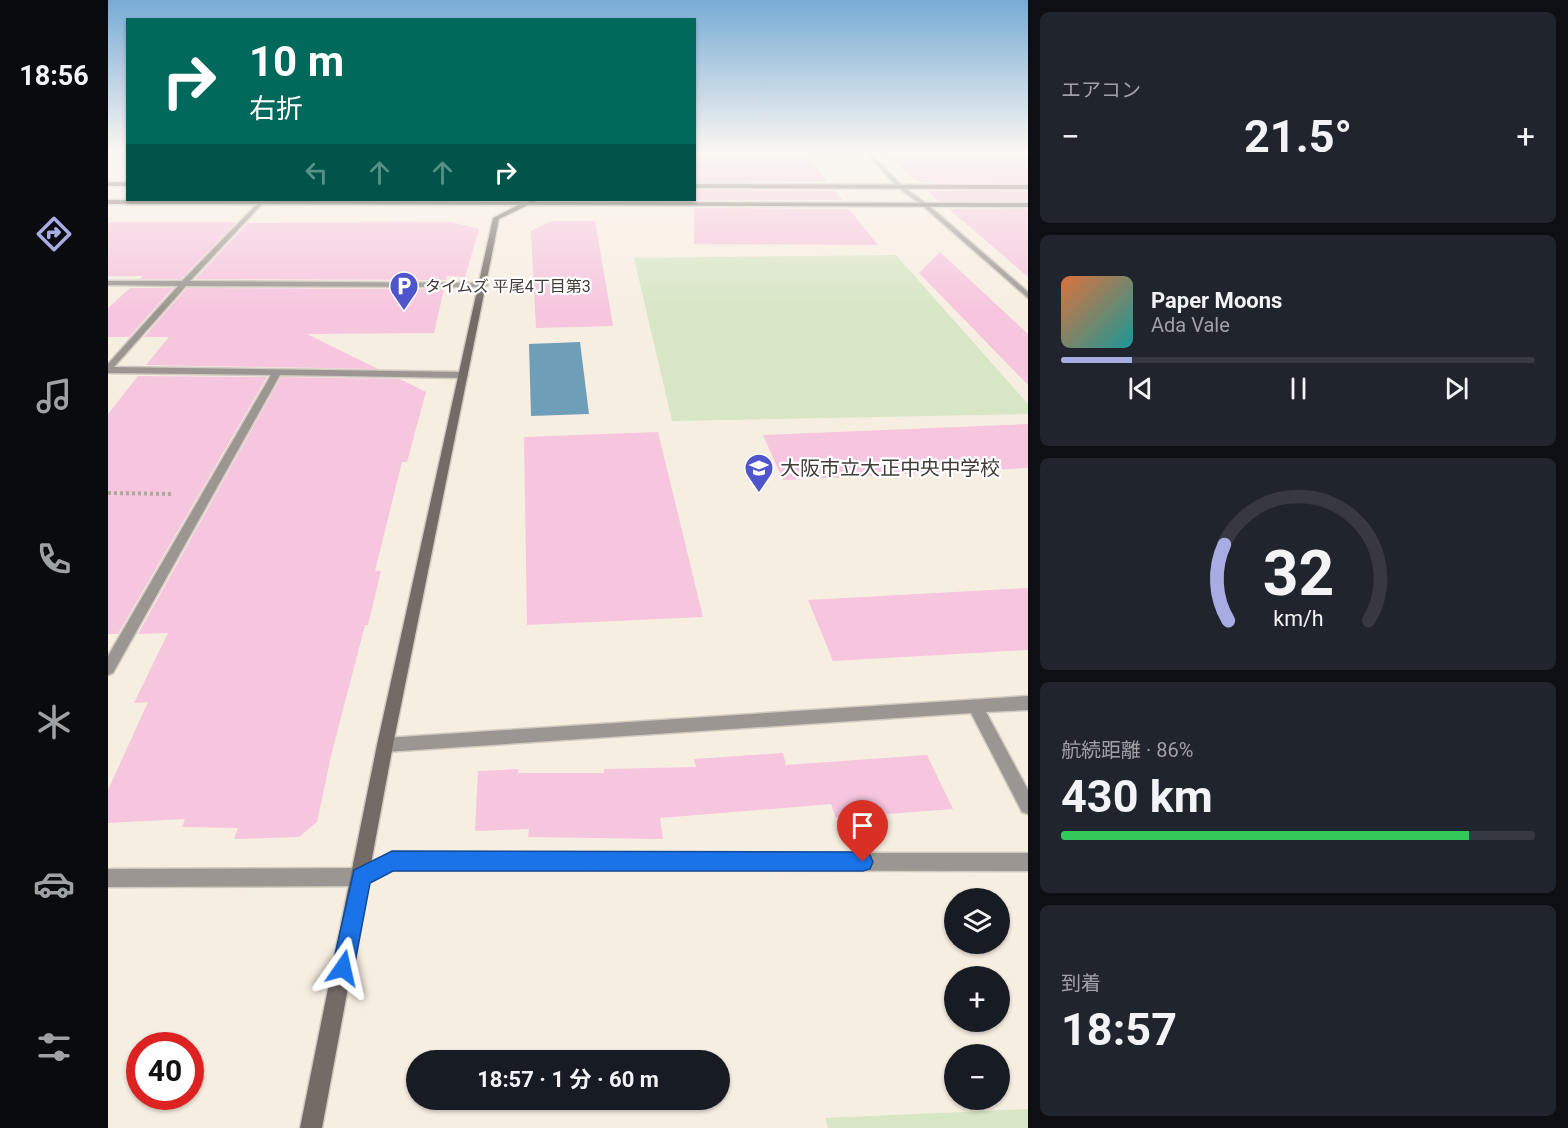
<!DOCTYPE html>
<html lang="ja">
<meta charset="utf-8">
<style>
:root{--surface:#171b24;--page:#20242c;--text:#f1f3f6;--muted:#9ea1a6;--line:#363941;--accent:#a8ace3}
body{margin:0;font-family:Roboto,"Noto Sans JP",sans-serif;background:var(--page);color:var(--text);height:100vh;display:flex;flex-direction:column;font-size:22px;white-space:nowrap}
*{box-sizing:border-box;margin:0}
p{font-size:20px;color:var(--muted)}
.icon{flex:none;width:33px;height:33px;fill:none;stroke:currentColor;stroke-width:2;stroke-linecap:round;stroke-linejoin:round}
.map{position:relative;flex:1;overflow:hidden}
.side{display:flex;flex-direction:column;gap:12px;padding:12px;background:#0d0f14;width:540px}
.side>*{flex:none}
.top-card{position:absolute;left:18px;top:18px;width:570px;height:183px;border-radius:0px;box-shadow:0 2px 4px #0004;background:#00695c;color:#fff;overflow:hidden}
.buttons{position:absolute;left:836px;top:888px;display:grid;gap:12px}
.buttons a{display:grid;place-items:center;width:66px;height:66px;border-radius:50%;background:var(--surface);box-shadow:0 2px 4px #0004;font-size:30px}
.speed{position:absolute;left:18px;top:1032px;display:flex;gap:12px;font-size:30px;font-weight:700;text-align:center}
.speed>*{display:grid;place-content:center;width:78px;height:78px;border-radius:50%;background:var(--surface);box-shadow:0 2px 4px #0004;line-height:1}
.speed .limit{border:9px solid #d22;background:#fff;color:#111}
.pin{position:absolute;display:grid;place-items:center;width:51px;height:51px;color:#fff;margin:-62px -26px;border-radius:50% 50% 50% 0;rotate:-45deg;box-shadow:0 0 6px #0007}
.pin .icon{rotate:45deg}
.me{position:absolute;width:66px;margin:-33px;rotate:11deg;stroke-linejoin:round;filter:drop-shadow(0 0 4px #0008)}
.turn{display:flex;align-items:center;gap:21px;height:126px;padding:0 24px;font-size:27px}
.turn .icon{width:78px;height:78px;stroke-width:2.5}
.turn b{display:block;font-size:42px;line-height:51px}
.lanes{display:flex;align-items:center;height:57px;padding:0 24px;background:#0003;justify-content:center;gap:30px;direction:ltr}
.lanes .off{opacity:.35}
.big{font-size:45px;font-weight:700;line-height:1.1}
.side .widget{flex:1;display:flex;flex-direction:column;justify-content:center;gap:9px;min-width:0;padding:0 21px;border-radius:9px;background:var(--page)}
.side .dial{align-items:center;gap:0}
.dial svg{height:156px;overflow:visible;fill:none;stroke:var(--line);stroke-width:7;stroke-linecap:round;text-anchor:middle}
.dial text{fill:var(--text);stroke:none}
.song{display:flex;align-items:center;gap:18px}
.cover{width:72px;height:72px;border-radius:9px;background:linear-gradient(135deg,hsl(20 70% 55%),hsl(180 70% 35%))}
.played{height:6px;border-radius:3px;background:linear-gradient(90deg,var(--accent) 15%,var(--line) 15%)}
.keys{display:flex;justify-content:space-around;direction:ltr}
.heat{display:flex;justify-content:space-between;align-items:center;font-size:33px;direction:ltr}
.charge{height:9px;border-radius:4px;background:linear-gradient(90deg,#34c759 86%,var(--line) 0)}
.trip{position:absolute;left:298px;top:1050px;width:324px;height:60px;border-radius:30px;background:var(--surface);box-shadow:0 2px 4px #0004;font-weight:700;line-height:60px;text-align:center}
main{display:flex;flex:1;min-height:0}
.dock{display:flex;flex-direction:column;width:108px;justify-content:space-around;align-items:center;background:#090b0e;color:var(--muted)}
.dock .icon{width:42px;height:42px}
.dock .current{color:var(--accent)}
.dock b{font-size:27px;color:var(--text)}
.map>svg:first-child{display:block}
</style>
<main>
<nav class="dock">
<b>18:56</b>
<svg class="icon current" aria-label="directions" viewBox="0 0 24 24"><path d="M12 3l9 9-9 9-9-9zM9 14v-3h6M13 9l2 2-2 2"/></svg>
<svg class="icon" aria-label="music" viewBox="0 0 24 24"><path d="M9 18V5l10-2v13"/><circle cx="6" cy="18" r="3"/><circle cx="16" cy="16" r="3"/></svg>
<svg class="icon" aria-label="phone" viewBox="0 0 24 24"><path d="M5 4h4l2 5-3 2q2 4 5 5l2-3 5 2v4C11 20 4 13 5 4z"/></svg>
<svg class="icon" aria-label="climate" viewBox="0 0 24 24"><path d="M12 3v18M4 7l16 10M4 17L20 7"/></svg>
<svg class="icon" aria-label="car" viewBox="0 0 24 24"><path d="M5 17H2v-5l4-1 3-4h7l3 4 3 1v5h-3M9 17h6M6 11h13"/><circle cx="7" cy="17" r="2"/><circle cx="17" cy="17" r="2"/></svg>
<svg class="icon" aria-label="filters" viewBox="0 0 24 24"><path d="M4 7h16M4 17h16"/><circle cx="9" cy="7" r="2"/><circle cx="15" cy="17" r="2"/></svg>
</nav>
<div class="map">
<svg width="920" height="1128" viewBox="0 0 920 1128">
<rect width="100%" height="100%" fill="#f7eee2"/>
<g fill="#d7e6c5">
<path d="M788,255L920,404V414L564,421L526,258Z"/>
<path d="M920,1109V1128H720L717,1118Z"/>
</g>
<path fill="#6e9eb8" d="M472,342L481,414L423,416L421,344Z"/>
<g fill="#f6c5de">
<path d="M586,153H698L720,182H586Z"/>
<path d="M776,153H920V183L810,182Z"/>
<path d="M586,190L727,191L735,200H586Z"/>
<path d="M820,191H920V201H831Z"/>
<path d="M586,208L741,209L770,245L586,244Z"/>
<path d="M841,209H920V277Z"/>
<path d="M443,221H487L505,326L428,328L423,231Z"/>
<path d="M0,222H123L128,223L73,279H32L35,276H0Z"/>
<path d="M343,222L371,229L357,277L339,276L338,280L87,279L140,223Z"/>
<path d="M832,252L920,334V385L811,273Z"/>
<path d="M22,288H65L21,337H0V308Z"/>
<path d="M79,288L336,289L326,333L199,334L270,369L38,365L61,337H36Z"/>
<path d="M30,376L159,377L10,634H0V414Z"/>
<path d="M173,377L292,379L318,392L299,462H294L267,571H273L260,625H257L223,756L209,822L191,837L126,839L130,828L74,827L77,819L0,823V790L40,702L26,703L60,633L30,634Z"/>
<path d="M920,424V468L675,480L655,435Z"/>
<path d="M550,432L595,617L419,625L416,437Z"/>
<path d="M920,588V650L725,661L700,600Z"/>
<path d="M675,753L678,765L819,755L845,809L728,818L723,804L552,818L555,839L420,837L421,829L367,831L370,771L410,769V773H496V769L588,767L586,759Z"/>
</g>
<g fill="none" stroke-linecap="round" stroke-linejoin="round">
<g stroke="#d2cac0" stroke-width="3">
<g id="street">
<path d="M758,153H763L793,185L819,204L920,292V298L815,206L789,187Z"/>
<path d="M152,201L154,204L82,281L376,283L380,285L376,287L78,286L6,367L356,372L360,375L356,378L172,375L5,673L0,675V656L163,375L0,373V364L70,286L0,285V281H74Z"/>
<path d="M920,696V710L878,712L920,790V814L914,812L863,713L277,752L272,750L269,745L272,740L277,738Z"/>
<path d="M283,853H920V871L284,870L253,886L0,887V869L252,868Z"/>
</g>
</g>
<g stroke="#d2cac0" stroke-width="3">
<g id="secondary">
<rect x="0" y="182" width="20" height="4"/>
<path d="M586,184L920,185V189L586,188Z"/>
<path d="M0,200L418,202L429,200L427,202L920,203V207L420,205L391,219L285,745L214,1128H192L269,745L385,218L410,205L0,204Z"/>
</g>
</g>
<path stroke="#afa89f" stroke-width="4" stroke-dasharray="3 3" stroke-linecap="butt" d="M0,493L65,494"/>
<use href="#street" fill="#9b9692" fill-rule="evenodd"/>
<use href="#secondary" fill="#736b66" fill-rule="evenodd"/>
</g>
<linearGradient id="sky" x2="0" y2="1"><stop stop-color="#77abd5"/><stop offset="0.49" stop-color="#fbf7f2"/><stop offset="1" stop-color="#fbf7f2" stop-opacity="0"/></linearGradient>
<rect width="920" height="311" fill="url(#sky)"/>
<path fill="#1a73e8" stroke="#114b97" stroke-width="1.5" d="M284,851L755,852L762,855L765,862L762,869L755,871H285L262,883L246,968L242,976L235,979L227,976L224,968L246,870Z"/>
<defs>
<g id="parking-pin" transform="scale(1.5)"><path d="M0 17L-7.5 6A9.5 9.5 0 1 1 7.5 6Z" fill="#4f56cc" stroke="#fff"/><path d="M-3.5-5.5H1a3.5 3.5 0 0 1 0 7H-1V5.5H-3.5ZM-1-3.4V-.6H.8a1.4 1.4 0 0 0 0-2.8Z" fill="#fff"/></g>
<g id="school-pin" transform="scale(1.5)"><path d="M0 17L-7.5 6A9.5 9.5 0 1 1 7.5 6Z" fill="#4f56cc" stroke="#fff"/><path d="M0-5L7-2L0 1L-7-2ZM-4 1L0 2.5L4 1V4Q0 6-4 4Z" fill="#fff"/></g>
</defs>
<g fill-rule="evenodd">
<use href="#parking-pin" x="296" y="286"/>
<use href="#school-pin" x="651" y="468"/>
</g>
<g text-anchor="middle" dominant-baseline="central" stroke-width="4.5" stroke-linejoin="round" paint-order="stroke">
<g font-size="16" fill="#403c37" stroke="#fff" text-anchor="start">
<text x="317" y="286">タイムズ 平尾4丁目第3</text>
</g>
<g font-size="20" fill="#403c37" stroke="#fff" text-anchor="start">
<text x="672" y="468">大阪市立大正中央中学校</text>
</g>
</g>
</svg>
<div class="buttons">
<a><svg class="icon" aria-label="layers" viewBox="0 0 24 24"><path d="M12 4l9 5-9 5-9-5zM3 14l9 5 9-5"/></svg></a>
<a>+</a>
<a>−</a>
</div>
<div class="speed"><div class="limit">40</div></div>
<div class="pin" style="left:755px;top:862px;background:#d93025"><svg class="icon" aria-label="arrive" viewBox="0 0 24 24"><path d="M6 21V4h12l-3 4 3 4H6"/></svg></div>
<svg class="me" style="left:235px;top:968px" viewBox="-20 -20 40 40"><path d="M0-17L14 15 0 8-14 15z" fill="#1a73e8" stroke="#fff" stroke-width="4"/></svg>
<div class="trip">18:57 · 1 分 · 60 m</div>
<div class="top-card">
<div class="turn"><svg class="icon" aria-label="right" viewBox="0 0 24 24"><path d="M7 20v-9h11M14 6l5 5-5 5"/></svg><div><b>10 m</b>右折</div></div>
<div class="lanes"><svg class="icon off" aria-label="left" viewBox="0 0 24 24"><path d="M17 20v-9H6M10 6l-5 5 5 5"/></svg><svg class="icon off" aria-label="ahead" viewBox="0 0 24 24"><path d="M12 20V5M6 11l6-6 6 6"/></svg><svg class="icon off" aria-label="ahead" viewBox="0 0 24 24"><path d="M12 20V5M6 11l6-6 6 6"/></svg><svg class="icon" aria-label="right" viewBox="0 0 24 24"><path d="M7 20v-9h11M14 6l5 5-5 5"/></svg></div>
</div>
</div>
<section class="side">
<div class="widget"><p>エアコン</p>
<div class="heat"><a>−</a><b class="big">21.5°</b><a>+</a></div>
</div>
<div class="widget">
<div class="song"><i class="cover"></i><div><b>Paper Moons</b><p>Ada Vale</p></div></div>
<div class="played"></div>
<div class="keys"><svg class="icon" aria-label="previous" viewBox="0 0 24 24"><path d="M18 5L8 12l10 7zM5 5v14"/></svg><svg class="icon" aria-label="pause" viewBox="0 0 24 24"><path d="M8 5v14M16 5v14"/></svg><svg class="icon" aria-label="next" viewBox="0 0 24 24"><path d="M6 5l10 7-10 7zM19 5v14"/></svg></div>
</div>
<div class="widget dial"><svg viewBox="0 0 100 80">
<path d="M14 69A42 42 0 1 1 86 69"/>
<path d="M14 69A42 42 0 0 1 12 30" stroke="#a8ace3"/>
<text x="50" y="56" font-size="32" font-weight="700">32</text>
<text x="50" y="72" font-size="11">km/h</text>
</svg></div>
<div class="widget"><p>航続距離 · 86%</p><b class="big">430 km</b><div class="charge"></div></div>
<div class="widget"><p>到着</p><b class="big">18:57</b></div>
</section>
</main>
